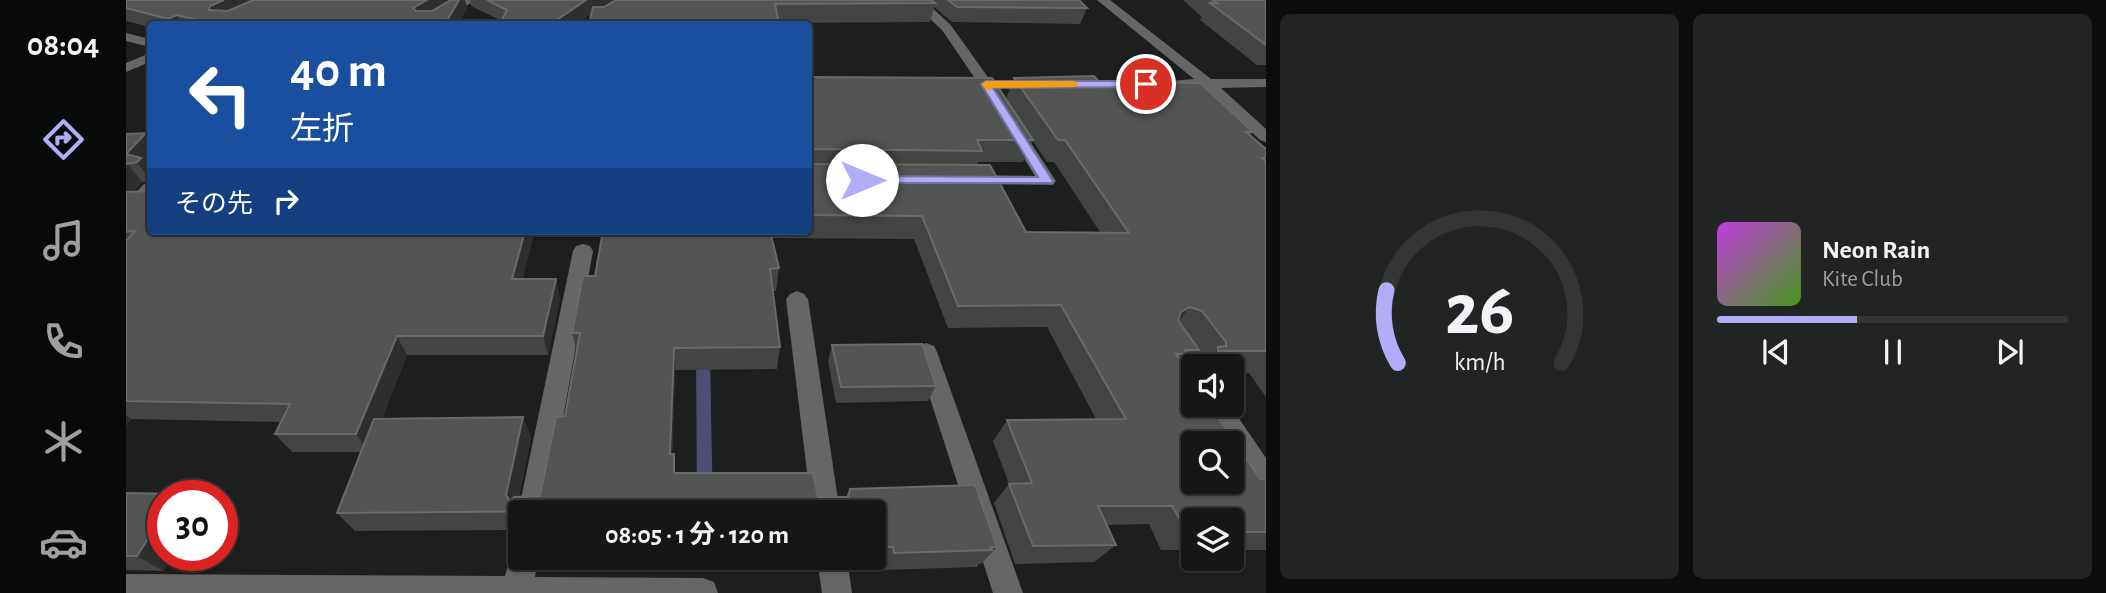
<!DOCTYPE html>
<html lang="ja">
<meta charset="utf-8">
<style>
:root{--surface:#151716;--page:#222423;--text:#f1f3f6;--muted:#9d9fa1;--line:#343635;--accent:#b2adf9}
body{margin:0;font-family:"Alegreya Sans","Noto Sans JP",sans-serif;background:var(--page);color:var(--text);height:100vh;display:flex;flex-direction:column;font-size:26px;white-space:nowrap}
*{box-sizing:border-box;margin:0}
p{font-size:23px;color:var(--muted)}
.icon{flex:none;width:38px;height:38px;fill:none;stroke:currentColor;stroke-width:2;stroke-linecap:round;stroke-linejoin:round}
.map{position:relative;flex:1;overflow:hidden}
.sheet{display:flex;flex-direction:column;gap:14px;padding:14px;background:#0c0d0c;width:840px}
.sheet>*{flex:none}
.hud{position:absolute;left:21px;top:21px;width:665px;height:214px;border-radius:7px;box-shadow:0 2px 5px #0004,0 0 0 2px var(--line);background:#1a4fa0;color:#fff;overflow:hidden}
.tools{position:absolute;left:1055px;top:354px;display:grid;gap:14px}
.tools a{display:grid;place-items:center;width:63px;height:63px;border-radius:7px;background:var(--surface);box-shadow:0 2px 5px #0004,0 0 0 2px var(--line);font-size:35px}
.speed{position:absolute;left:21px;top:480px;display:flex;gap:14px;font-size:35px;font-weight:700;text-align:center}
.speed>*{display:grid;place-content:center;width:91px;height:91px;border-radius:50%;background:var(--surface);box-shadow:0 2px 5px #0004,0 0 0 2px var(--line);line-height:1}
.speed .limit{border:10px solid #d22;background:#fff;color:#111}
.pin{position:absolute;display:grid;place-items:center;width:60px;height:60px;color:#fff;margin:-30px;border:4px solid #fff;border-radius:50%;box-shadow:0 2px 7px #0007}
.me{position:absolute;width:77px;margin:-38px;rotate:90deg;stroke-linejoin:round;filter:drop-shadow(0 0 5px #0008)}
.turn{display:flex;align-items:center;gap:24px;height:147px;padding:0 28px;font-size:32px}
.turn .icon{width:91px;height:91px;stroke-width:2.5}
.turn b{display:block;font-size:49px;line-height:60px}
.then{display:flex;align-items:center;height:66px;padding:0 28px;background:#0003;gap:14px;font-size:26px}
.sheet .card{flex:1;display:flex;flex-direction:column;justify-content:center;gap:10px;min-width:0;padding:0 24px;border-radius:10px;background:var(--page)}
.sheet .dial{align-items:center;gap:0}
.dial svg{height:182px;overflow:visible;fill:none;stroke:var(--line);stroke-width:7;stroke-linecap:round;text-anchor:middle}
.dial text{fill:var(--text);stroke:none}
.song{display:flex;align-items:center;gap:21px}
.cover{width:84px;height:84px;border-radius:10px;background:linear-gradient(135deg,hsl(290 70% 55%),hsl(100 70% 35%))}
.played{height:7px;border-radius:4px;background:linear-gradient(90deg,var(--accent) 40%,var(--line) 40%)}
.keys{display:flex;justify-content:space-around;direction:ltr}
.sheet .tiles{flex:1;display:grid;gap:14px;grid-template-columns:repeat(2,1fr)}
.trip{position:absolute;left:382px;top:500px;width:378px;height:70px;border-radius:7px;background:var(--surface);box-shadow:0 2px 5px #0004,0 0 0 2px var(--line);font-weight:700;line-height:70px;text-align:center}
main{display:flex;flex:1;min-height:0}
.menu{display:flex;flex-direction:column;width:126px;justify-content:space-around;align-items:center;background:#080909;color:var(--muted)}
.menu .icon{width:49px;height:49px}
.menu .active{color:var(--accent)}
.menu b{font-size:32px;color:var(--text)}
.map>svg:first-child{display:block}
</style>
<main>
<nav class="menu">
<b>08:04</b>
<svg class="icon active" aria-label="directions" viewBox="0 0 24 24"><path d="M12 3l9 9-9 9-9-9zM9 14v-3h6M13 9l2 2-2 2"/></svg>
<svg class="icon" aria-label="music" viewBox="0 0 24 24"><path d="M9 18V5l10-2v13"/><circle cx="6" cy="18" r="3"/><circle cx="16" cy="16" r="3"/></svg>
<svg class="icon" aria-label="phone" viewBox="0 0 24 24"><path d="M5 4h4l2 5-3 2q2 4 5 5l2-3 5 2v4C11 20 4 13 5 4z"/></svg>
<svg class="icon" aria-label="climate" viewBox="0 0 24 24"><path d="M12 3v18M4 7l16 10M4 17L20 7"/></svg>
<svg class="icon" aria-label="car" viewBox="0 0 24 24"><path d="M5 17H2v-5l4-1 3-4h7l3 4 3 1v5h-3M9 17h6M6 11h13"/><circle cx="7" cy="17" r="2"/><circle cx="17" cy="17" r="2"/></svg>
</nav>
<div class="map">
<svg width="1140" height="593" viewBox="0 0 1140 593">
<rect width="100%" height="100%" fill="#1c1f1d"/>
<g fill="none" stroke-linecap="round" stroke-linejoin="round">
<path fill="#4f4d73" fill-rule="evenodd" d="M577,351L582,352L584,356L587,513H571L570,356L572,352Z"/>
<g fill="#646764" fill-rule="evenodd">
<path d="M335,0H350L309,24H295Z"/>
<path d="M784,0H797L824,24L864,80H914L921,84L914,88L835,87V81L850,80L816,30Z"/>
<path d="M971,0H984L1085,79H1140V87L1095,88L1140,129V142L1134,140L1078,88L1043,87V81L1068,79Z"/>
<path d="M0,33L24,39V47L0,41Z"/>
<path d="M24,53V62L0,72V63Z"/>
<path d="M887,123L893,125L930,181L927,185L839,184L836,180L839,176L845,175L909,176L879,128Z"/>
<path d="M24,183V198L7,218L0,220V203L18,184Z"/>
<path d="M457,244L464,246L467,251L420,513H394V517L392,513L447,251L450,246Z"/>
<path d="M671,291L678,294L682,299L714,513H686L660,299L664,294Z"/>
<path d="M1046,332L1054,335L1076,366H1068V382L1060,380L1035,341L1038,335Z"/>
<path d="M800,343L808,346L811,352L897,593H867L789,352L792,346Z"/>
<path d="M1077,404H1103L1140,458V492C1125,487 1106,459 1106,443H1101Z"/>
<path d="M394,545V558H412L409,577L577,578L588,582L592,593H0V574L379,576L387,548Z"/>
<path d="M691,558H721L726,593H696Z"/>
</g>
</g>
<g fill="#424542" fill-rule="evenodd">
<path d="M0,0L341,8L332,24H24V27L0,21Z"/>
<path d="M344,0H953L961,8L954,24L826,22L808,7L804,22L653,23L466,13L450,24L376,21L345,6Z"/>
<path d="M1057,0H1140V65H1131L1074,20L1076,17Z"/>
<path d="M682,77L880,99L888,78L974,83L1127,132L1124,135L1140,149V397L1123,373H1106V366H1073L1077,362L1070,353L1058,366L1134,479L1140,481V550H1106V520H1068V550H1035L1023,524L980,525L990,545L968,562L889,564L868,503L883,484L867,441L881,420L970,419L921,327L822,328L788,239L646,238L653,268L650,291H647L654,347L651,369L549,370L546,454L549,473L692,497H720L724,489L871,547L855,564H853L851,567L758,570L756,564L725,565L722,558H747V513H394V530L229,531L211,513L235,452H166L149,434L155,422L5,419L0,426V134L24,139V163L22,166L24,169V182H16L7,191L217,233L397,279H430L434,298L422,355H281L256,418L397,417L405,438L393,497L414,496L439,416L451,354L446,333L469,276L476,235H427L426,231H682ZM907,141L921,162H928L974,232H900L851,165L852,162H897Z"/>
<path d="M706,345L810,386L802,401L710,403L702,361Z"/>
<path d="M0,493L50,494L53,495H37V555H46L37,571L0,570Z"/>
<path d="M598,558H692L689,565H598Z"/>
</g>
<g fill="#2c2f2c">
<path d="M98,0H140L93,22L83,10L84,6Z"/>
<path d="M301,0H331L292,24L287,8Z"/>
<path d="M333,0H339L341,8L332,24H319Z"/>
<path d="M460,0H494L472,16L471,9L450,24H425Z"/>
<path d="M51,15L56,24H45L42,19Z"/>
<path d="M20,133L24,139V163L22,166L24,169V180L11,162L0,154Z"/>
<path d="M1,163L16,182L0,199V164Z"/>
<path d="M196,231H218L206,252L195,233Z"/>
<path d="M399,231H409L392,298L386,279Z"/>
<path d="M430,279L434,298L422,355L417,336Z"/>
<path d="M1064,307L1045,330L1055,312Z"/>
<path d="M271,336L281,355L243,452L230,434Z"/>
<path d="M548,348L549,370L546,474L544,454Z"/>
<path d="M0,415L5,419L0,426Z"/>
<path d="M397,417L405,438L390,511L380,495Z"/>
<path d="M37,515V555H46L37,571L11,556Z"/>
</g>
<g fill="#525553" stroke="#686b68" stroke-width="2" fill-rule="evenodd">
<path d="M0,0H98L84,6L83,10L102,11L127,0H301L287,8L290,11H306L325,0H333L319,24H86L51,15L42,19L0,8Z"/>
<path d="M361,0H460L425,24H374L381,10Z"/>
<path d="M490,0H805L809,3L649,4L653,24H463L467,7H478Z"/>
<path d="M822,0H953L961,8L831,7Z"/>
<path d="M1086,0H1140V45L1084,3H1091Z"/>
<path d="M968,76L974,83H1074L1127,132H1120L1140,149V158H1136L1140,162V351H1092V347L1100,346V342L1076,311L1064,307L1055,312L1052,320L1073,350H1059L1062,354H1050L1068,381V404H1083L1134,479H1139L1140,481V532H1106V520H1068V532H1061L1046,506H972L990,545L907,546L883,484L906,483L881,420L1000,419L935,305L832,306L796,216L682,215V77L866,78L907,140H851L856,151L686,149L683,152L684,164L864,165L900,232L1003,233L939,140H932L888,78ZM1068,443H1106V481H1068Z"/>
<path d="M20,133L0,154L15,158L11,162L0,164V134Z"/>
<path d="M24,191V231H196L195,233L271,232L272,231H399L386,279H430L417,336H271L230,434H149L164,404L0,401V241L9,231L0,232V192Z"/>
<path d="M477,231H644L653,268L644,269L654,347L548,348L544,454H548V473H687L692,497H722L724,489L849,485L871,547H865L866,550L768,553L767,547H747V513H427V511L211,513L248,419L397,417L380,495L384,501L388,497L414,496L430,417L439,416L454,333H446L457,276H469Z"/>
<path d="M796,344L810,386L715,387L706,345Z"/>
<path d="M0,493L50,494L49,495H37V515L11,556H0Z"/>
</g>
<path fill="#b2adf9" stroke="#7470a2" stroke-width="2" d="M860,81H1020L1026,84L1020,87L867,88L927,181L926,183H731V177L736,176L912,177L855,84Z"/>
<path fill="#f59e0b" d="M860,81H948L953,84L948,87L867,88L862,91L855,84Z"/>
</svg>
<div class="tools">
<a><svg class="icon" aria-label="sound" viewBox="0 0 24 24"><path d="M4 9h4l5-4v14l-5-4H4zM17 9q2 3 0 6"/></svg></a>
<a><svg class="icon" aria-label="search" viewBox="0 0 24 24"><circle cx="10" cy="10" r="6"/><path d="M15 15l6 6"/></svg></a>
<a><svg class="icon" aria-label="layers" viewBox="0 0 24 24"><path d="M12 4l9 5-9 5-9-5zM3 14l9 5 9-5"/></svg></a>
</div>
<div class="speed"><div class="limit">30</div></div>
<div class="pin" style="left:1020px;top:84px;background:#d93025"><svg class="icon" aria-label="arrive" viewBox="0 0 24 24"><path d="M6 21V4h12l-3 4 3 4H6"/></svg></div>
<svg class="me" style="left:736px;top:180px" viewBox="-20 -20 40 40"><circle r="19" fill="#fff"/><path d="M0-13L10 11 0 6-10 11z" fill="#b2adf9"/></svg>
<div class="trip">08:05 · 1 分 · 120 m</div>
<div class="hud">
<div class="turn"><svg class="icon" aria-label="left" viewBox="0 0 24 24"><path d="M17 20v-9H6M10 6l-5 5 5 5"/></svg><div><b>40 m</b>左折</div></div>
<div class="then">その先<svg class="icon" aria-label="right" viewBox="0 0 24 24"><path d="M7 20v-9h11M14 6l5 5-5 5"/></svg></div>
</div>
</div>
<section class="sheet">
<div class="tiles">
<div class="card dial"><svg viewBox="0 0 100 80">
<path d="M14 69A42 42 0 1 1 86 69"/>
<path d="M14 69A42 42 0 0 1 9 37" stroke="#b2adf9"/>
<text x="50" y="56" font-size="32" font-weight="700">26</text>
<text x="50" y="72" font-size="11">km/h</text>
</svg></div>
<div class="card">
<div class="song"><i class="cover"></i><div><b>Neon Rain</b><p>Kite Club</p></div></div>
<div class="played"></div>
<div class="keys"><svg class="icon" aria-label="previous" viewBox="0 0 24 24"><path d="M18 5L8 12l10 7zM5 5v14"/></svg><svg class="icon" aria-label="pause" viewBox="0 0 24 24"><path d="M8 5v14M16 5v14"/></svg><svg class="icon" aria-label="next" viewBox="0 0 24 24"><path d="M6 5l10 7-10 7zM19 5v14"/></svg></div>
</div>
</div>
</section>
</main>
